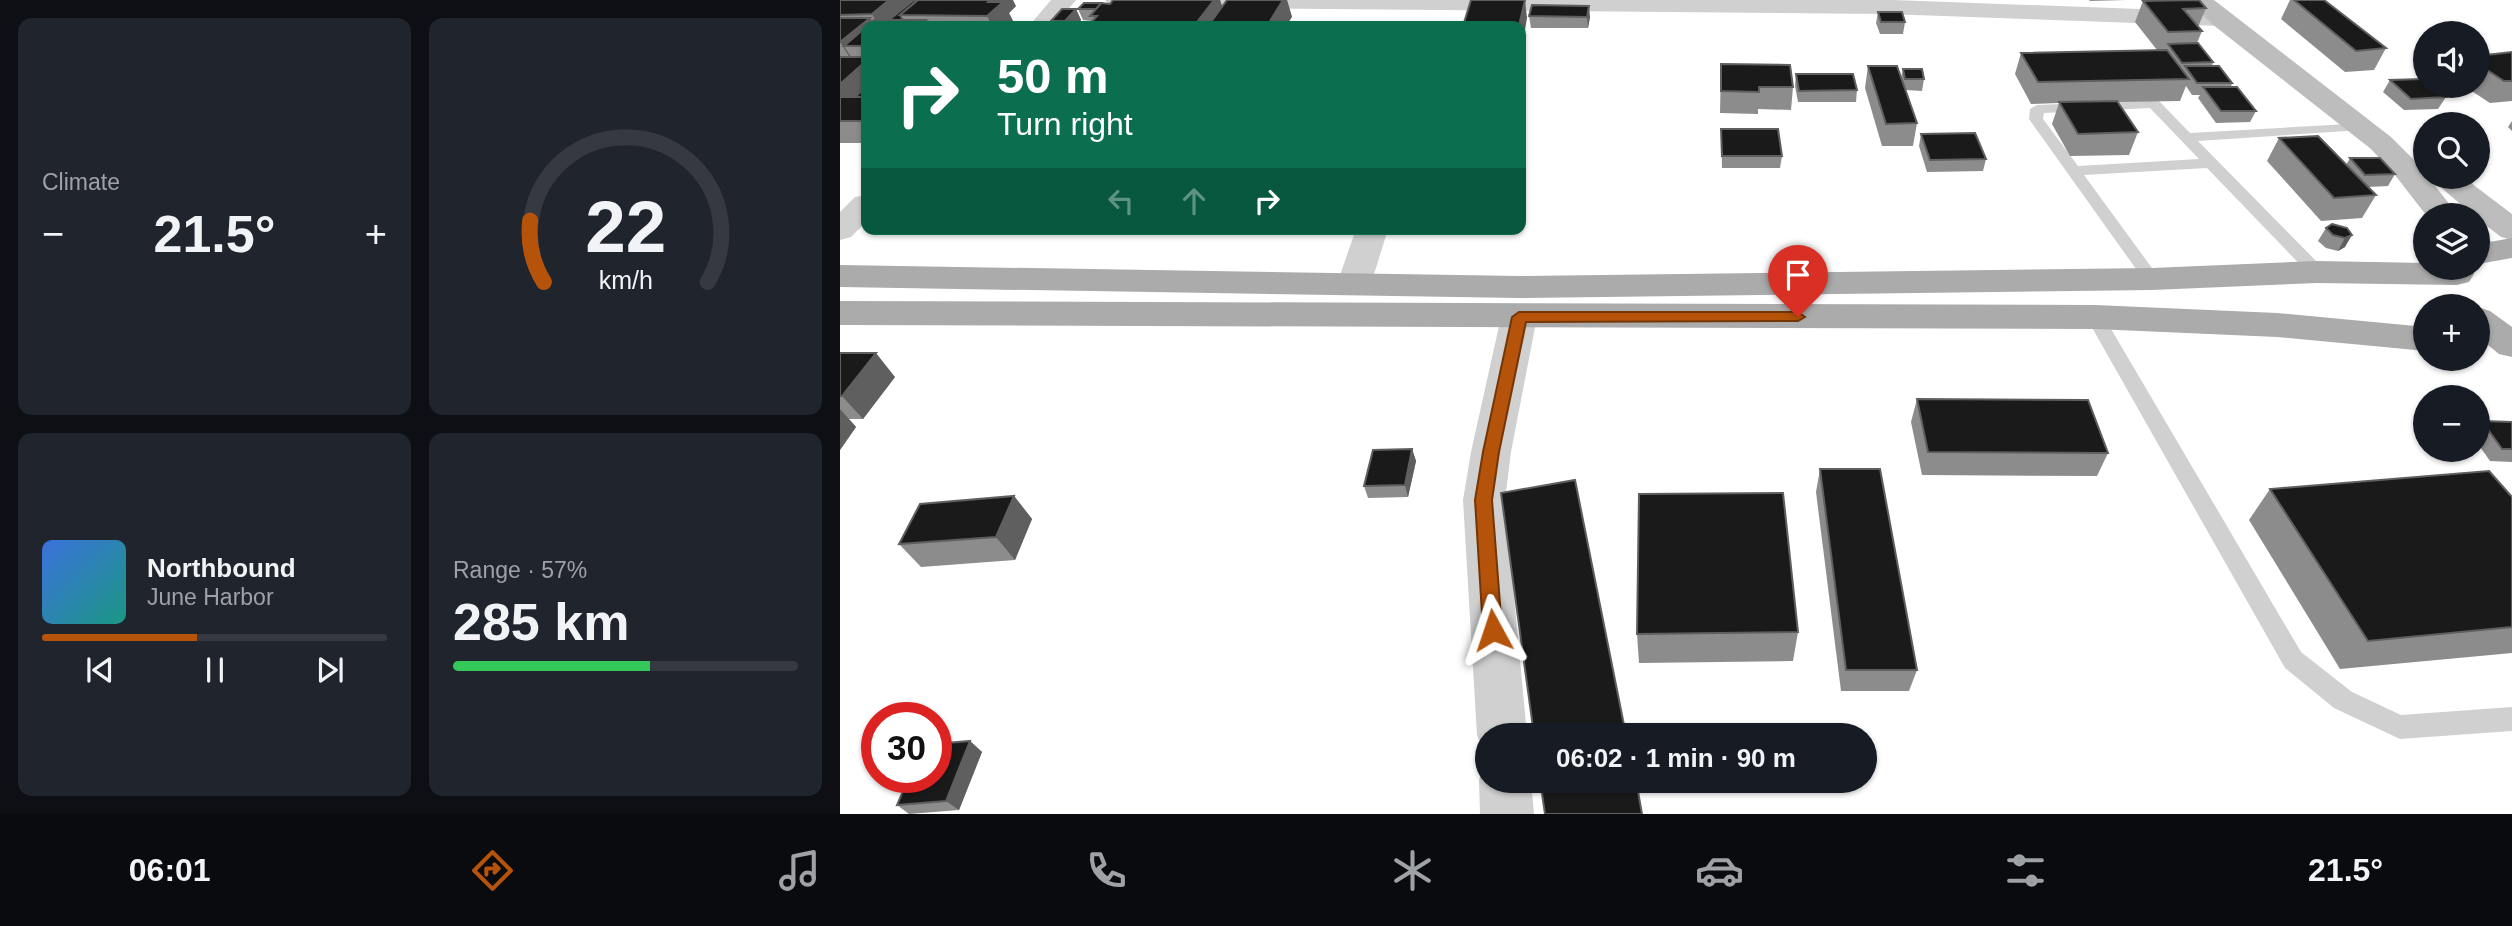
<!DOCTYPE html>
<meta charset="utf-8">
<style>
:root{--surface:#171b24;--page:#20242c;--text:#f1f3f6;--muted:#9ea1a6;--line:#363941;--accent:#b45309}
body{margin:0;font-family:Helvetica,sans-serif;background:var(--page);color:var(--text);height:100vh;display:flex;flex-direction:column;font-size:26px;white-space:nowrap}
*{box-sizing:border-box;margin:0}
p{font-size:23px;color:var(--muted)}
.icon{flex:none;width:38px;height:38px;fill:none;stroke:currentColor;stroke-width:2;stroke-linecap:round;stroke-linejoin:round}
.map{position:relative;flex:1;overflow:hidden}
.sheet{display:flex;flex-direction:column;gap:18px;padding:18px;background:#0d0f14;width:840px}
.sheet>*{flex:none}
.banner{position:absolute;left:21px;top:21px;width:665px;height:214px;border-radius:14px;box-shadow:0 2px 5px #0004;background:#0b6e4f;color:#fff;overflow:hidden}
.fabs{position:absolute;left:1573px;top:21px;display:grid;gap:14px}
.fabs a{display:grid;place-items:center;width:77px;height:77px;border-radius:50%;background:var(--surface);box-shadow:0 2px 5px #0004;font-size:35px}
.speed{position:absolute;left:21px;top:702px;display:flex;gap:14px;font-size:35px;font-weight:700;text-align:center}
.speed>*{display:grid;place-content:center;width:91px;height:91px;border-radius:50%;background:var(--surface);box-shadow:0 2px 5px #0004;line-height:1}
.speed .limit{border:10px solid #d22;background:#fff;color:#111}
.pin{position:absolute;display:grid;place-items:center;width:60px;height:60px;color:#fff;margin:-72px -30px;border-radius:50% 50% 50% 0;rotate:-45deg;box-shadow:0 0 7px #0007}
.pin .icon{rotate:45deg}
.me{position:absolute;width:77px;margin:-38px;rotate:355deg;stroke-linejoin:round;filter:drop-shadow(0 0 5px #0008)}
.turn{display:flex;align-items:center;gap:24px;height:147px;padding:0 21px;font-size:32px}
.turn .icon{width:91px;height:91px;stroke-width:2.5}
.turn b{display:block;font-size:49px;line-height:60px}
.lanes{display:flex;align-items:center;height:66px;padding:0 21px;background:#0003;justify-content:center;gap:35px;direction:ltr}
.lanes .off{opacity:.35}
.big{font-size:52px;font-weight:600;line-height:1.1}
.sheet .tile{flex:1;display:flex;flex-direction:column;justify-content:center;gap:10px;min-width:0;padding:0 24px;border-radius:14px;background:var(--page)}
.sheet .dial{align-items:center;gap:0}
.dial svg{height:182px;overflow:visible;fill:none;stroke:var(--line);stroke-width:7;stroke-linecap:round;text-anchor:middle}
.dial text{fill:var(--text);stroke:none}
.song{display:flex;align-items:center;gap:21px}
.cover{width:84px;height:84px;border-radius:10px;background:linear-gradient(135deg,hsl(220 70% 55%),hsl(170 70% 35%))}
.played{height:7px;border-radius:4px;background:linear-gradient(90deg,var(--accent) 45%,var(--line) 45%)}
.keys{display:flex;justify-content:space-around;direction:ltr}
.heat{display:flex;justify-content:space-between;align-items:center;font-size:38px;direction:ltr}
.charge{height:10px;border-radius:5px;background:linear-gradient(90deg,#34c759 57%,var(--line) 0)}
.sheet .tiles{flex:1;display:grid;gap:18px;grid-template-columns:repeat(2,1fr)}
.trip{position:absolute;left:635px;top:723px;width:402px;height:70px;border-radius:35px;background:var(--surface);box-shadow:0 2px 5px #0004;font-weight:600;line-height:70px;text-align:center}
.menu{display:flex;height:112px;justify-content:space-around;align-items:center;background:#090b0e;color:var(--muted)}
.menu .icon{width:49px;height:49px}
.menu .current{color:var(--accent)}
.menu b{font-size:32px;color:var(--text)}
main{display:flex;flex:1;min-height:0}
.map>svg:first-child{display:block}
</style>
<main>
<section class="sheet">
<div class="tiles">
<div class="tile"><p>Climate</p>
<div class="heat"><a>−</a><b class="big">21.5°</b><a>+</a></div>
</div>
<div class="tile dial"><svg viewBox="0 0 100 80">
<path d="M14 69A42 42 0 1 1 86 69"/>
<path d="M14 69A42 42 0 0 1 8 42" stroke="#b45309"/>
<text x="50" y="56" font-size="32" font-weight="700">22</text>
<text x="50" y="72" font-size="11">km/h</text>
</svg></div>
<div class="tile">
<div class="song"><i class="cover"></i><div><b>Northbound</b><p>June Harbor</p></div></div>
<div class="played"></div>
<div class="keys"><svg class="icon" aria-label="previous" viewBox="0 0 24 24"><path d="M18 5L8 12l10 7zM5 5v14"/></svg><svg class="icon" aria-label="pause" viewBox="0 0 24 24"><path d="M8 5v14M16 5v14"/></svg><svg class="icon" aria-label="next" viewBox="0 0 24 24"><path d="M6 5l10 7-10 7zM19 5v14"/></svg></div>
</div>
<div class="tile"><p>Range · 57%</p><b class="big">285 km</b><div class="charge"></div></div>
</div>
</section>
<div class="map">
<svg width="1672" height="814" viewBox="0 0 1672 814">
<rect width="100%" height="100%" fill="#fff"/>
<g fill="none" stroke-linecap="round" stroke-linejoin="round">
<g fill="#d0d0d0" fill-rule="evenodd">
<path d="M1314,100L1319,101L1350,133L1526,123V129L1521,130L1358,141L1483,268L1485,272L1483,276H1471L1367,168L1244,175L1320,279L1312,284L1306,283L1189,119L1190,109L1197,105ZM1310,108L1359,159L1238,166L1203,119L1204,113Z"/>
<path d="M1255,311L1264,317L1461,652L1512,692L1561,715L1672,707V731L1560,739L1494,708L1445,668L1246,317Z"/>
</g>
<g fill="#d0d0d0" fill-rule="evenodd">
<path d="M211,0H236L214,26H189Z"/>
<path d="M265,0H1053L1381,12L1390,14L1393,19L1390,24L1381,26L1046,14L277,7L269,5Z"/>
<path d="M26,195V222L11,237L0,240V212L15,197Z"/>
<path d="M516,229H548L531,284L526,292L514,295L502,292L497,284Z"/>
<path d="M679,305L691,309L697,317L671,452L665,500L687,735H648V753L644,752L637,735L623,500L631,452L661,317L667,309Z"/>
<path d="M647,762L648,780H691L694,814H640L639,780Z"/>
</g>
<g fill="#bdbdbd" fill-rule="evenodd">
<path d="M1348,0H1374L1551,137L1577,163L1618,215H1586L1555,175L1531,149L1372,24Z"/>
<path d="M1589,177H1623L1672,214V240L1661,237L1638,219V215H1633Z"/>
</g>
<g fill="#ababab" fill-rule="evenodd">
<path d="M1672,238V258L1638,264V244Z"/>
<path d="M1477,261L1586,263V268H1630L1634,274L1629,282L1617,285L1477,283L1312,290L679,298L0,287V265L679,276L1312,268Z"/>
<path d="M0,301L1255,305L1437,313L1586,327V351L1437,337L1255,329L0,325Z"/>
<path d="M1638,307L1650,311L1672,327V357L1659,354L1638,337Z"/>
</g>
</g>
<g fill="#8c8c8c">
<path d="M0,0L176,6L169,13L174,23L170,26H26V143H0Z"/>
<path d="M273,0H380L382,6L387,0H447L452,17L252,21L243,20L238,9L270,4Z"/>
<path d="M1249,0H1286L1250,1Z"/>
<path d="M1450,0H1484L1546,48L1534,70L1505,72L1441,19Z"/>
<path d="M1303,1L1366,8L1358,27L1362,31L1357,43L1373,62L1372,66L1392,83L1391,87L1416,111L1410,122L1376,123L1358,98L1360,95H1352L1346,86L1340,101L1277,102L1298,132L1289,155L1230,156L1212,124L1219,103L1191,104L1175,74L1181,53L1317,50L1295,22Z"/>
<path d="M236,9L241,20L236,26H213L211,21Z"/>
<path d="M1038,12L1065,22L1063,34H1040L1036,23Z"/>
<path d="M689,16L750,17L748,28H691Z"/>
<path d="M1672,52V101L1650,103L1624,86H1638V56Z"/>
<path d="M881,64L953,87L951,110L918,109V114L880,113Z"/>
<path d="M1028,66L1061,78L1063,69L1084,79L1082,91L1066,90L1077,123L1073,146H1042L1025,88Z"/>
<path d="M956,74L1017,90L1016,102H958L955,86Z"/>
<path d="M1550,80L1606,97L1598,109L1564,110L1543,92Z"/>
<path d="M1672,121V131L1668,127Z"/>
<path d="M881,129L942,156L940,168H882Z"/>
<path d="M1081,134L1146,159L1143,171L1087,172L1079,146Z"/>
<path d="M1439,138L1506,165L1510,158L1555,174L1548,186L1528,187L1536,195L1522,218L1481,221L1427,161Z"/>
<path d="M1486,228H1507L1505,247L1498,251L1486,248L1478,241Z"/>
<path d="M0,353L55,377L23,419H9L16,427L0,450Z"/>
<path d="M1077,399L1268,453L1257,476L1082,475L1071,422Z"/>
<path d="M1642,421L1672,422V462L1650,461L1638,444V426Z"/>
<path d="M572,449L576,461L568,497L528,498L524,486Z"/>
<path d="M980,469L1077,670L1069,691H1001L976,492Z"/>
<path d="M1430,489L1672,497V653L1500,669L1409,520Z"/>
<path d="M174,496L192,519L175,560L81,567L59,544Z"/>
<path d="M958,632L953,661L799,663L797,634Z"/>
<path d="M130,741L142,752L119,810L69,814L57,805Z"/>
</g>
<g fill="#5f5f5f">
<path d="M49,0H74L60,15L39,26L32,14Z"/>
<path d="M150,0H173L176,6L169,13L174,23L170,26H152L147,16L148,2Z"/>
<path d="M374,0H380L385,15L377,26H354Z"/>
<path d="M443,0H447L452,17L446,26H427Z"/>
<path d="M685,0L687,18L681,54V26H679Z"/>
<path d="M749,6L750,17L748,28L747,17Z"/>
<path d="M236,9L241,20L236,26H227L225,21Z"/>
<path d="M30,18L35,26L4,46L15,63L14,64L0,42Z"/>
<path d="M86,20L89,26H78Z"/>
<path d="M26,61V96L0,112V84Z"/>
<path d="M1512,235L1505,247L1498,251L1505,238Z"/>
<path d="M36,353L55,377L23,419L2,396Z"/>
<path d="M0,409L16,427L0,450Z"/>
<path d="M572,449L576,461L568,497L565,485Z"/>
<path d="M174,496L192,519L175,560L156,537Z"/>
<path d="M130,741L142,752L119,810L106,801Z"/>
</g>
<g fill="#1a1a1a" stroke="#5f5f5f" stroke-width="2">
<path d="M0,0H49L32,14L0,15Z"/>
<path d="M74,0H78L60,15L63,20H49Z"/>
<path d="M78,0H150L148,2H163L147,16L60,15Z"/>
<path d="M273,0H374L354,26H248L257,16H250L261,3L270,4Z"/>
<path d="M387,0H443L427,26H368Z"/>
<path d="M631,0H685L679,26H623Z"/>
<path d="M1359,0L1366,8L1343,9L1362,31L1328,32L1303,1Z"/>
<path d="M1454,0H1484L1546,48L1516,51Z"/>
<path d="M244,3H263H261L256,9H238Z"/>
<path d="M692,5L749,6L747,17L689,16Z"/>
<path d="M222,9H236L225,21H211Z"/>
<path d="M1038,12H1062L1065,22H1041Z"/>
<path d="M0,18H30L0,42Z"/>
<path d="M34,20H86L78,26H27Z"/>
<path d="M26,27V46H4Z"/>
<path d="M1358,43L1373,62L1342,63L1328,44Z"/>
<path d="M1327,50L1349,79L1198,82L1181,53Z"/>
<path d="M1672,52V81H1664L1638,64V56Z"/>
<path d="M0,57H26V61L0,84Z"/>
<path d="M881,64L950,65L953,87H919V92L881,91Z"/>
<path d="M1028,66H1057L1077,123L1046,124Z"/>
<path d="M1345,66H1379L1392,83H1357Z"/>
<path d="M1063,69H1082L1084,79H1065Z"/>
<path d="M956,74H1013L1017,90L959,91Z"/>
<path d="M1584,79L1586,80V86H1592L1606,97L1571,99L1550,80Z"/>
<path d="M26,87V97H15Z"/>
<path d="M1363,87H1397L1416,111H1381Z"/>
<path d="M0,97H26V118L24,121H0Z"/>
<path d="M1277,101L1298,132L1238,134L1219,102Z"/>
<path d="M881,129H938L942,156H882Z"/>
<path d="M1135,133L1146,159L1090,160L1081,134Z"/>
<path d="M1478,136L1536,195L1494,198L1439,138Z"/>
<path d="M1510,158H1540L1555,174L1525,175Z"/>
<path d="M1492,224L1507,228L1512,235L1505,238L1493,235L1486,228Z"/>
<path d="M0,353H36L2,396H0Z"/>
<path d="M1077,399L1248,400L1268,453L1088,452Z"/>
<path d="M1642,421L1672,422V449H1662Z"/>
<path d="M572,449L565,485L524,486L533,450Z"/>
<path d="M980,469H1040L1077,670H1006Z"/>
<path d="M1649,471L1672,497V627L1528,641L1430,489Z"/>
<path d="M735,480L786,735H694L661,493Z"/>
<path d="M943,493L958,632L797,634L799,494Z"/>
<path d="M174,496L156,537L59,544L80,504Z"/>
<path d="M130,741L106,801L57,805L69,777H96V744Z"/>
<path d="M700,780H796L802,814H705Z"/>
</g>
<path fill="#b45309" stroke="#753606" stroke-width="2" d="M679,312H958L965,317L958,321L686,322L659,452L652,500L662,630L660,636L653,639L646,636L643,630L635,500L643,452L672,317Z"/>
</svg>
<div class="fabs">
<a><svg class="icon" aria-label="sound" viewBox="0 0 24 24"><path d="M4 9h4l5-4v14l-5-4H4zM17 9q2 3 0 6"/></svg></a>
<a><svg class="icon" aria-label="search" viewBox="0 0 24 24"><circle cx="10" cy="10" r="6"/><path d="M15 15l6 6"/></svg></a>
<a><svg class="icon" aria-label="layers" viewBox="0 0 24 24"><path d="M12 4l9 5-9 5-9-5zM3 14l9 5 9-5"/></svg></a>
<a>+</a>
<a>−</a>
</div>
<div class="speed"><div class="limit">30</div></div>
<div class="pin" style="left:958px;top:317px;background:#d93025"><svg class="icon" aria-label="arrive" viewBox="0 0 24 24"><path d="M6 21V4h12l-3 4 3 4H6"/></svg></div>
<svg class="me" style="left:653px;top:630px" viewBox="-20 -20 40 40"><path d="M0-17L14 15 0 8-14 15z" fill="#b45309" stroke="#fff" stroke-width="4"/></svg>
<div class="trip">06:02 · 1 min · 90 m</div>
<div class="banner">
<div class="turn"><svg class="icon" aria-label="right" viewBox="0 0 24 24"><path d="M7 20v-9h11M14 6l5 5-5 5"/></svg><div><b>50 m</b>Turn right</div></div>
<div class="lanes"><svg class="icon off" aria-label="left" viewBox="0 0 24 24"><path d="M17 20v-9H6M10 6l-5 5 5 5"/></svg><svg class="icon off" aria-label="ahead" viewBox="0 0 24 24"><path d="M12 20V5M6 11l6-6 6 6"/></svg><svg class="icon" aria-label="right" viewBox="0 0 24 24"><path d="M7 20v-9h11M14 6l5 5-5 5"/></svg></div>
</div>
</div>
</main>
<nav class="menu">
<b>06:01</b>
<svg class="icon current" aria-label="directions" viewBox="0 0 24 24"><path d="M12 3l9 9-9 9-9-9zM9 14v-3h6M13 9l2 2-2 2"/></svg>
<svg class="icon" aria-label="music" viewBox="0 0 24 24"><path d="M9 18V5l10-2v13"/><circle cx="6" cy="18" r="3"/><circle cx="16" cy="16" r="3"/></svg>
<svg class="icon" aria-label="phone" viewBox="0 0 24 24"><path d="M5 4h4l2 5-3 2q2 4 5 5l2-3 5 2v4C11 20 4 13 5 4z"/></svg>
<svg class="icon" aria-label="climate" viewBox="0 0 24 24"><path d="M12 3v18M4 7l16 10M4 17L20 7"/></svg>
<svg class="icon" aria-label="car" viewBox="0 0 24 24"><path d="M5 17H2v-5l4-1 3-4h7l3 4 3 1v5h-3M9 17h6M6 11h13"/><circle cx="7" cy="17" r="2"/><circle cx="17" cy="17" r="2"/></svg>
<svg class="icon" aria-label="filters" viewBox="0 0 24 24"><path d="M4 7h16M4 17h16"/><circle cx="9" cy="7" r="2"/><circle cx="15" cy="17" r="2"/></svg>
<b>21.5°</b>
</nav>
